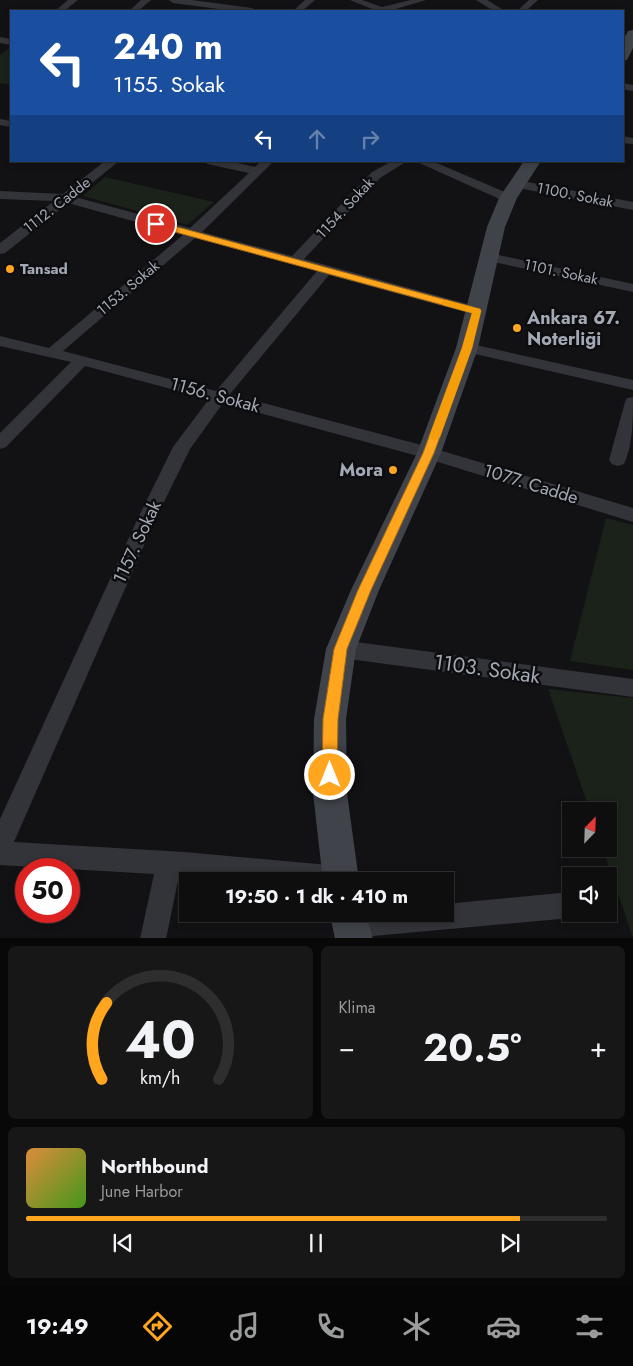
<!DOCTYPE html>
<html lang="tr">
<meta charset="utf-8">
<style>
:root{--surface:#0e0e0f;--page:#171718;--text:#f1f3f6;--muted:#9b9c9e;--line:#2e2e2f;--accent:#ffa51e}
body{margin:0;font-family:Jost,sans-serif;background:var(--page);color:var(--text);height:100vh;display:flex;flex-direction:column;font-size:19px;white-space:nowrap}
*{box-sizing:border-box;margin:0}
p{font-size:16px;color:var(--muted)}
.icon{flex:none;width:28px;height:28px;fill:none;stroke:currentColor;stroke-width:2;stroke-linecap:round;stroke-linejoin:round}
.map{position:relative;height:938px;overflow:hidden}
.drawer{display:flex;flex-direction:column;gap:8px;padding:8px;background:#080808;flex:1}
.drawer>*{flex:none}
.top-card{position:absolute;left:10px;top:10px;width:614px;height:152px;border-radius:0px;box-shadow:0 2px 8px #0003,0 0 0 1px var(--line);background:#1a4fa0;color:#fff;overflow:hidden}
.needle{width:32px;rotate:23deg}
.tools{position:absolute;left:562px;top:802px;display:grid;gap:10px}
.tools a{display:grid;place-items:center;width:55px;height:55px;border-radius:0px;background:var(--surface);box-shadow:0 2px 8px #0003,0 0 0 1px var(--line);font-size:25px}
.speed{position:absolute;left:15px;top:858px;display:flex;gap:10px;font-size:25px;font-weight:700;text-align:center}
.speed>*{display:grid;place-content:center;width:65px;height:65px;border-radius:50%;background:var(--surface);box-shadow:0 2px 8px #0003,0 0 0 1px var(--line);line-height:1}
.speed .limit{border:8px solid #d22;background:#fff;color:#111}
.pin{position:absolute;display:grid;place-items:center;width:42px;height:42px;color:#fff;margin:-21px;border:2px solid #fff;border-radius:50%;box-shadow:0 1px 5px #0007}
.me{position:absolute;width:55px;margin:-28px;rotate:0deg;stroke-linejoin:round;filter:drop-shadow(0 0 4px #0008)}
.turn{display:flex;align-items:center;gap:18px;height:105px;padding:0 20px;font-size:22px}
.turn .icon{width:65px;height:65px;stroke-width:2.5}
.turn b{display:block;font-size:35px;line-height:42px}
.lanes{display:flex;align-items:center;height:48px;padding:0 20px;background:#0003;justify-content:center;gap:25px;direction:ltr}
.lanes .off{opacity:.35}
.big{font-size:38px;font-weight:700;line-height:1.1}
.drawer .tile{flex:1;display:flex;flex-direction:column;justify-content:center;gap:8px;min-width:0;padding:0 18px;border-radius:8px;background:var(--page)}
.drawer .dial{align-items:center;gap:0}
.dial svg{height:130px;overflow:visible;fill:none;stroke:var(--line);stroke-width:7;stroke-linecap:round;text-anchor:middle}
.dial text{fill:var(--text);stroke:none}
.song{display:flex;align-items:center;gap:15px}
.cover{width:60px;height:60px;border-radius:8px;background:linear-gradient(135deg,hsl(30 70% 55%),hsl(100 70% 35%))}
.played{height:5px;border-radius:2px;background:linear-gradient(90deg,var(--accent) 85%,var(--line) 85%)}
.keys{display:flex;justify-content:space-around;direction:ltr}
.heat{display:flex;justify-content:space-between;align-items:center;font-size:28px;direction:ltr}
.drawer .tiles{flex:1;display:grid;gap:8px;grid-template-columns:1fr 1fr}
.tile:last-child{grid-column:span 2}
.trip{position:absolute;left:179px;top:872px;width:275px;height:50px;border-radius:0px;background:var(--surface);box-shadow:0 2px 8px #0003,0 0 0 1px var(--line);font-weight:700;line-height:50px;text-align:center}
.menu{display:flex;height:80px;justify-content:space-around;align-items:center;background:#060606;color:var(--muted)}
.menu .icon{width:35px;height:35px}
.menu .active{color:var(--accent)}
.menu b{font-size:22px;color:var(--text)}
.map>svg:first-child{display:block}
</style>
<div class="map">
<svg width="633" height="939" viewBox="0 0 633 939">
<rect width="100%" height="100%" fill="#121214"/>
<g fill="#1a221a">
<path d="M11,47V85L0,83V55Z"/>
<path d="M105,177L214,202L187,225L83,196Z"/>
<path d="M606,518L633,525V670L570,661Z"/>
<path d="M548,689L633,698V938L603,849H609V811H590Z"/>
</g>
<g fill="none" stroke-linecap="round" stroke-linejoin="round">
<g fill="#333439" fill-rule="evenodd">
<path d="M68,0H78L64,11H55Z"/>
<path d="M141,0H151L138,11H129Z"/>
<path d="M169,0H192L252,8L257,11H234L173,3Z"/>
<path d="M305,0H315L302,11H293Z"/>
<path d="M350,0H362L382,7L411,0H426L389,11H377Z"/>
<path d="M476,0H487L505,11H494Z"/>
<path d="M529,0H538L526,11H517Z"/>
<path d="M0,37L11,39V45L0,43Z"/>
<path d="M622,83L633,85V91L622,89Z"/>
<path d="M0,119L11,121V127L0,125Z"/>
<path d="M622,136L633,138V144L622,143Z"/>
<path d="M105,161H119L75,197L190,228L249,173L207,164L205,161H229L255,167L261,161H274L202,232L292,256L372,172L392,161H407L380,178L304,259L482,308L484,311L482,314H472L329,275L230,394L429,447L633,508V522L425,458L223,403L190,449L156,518L14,842L184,852L340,866L349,869L353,878L351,881H239L179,876L166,939H140L154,874L0,865V819L138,518L173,447L209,399L85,366L6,447L0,449V433L71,362L0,346V336L49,348L183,235L68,203L5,253L0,254V243L54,201L0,199V191L63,194ZM195,238L317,271L216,391L63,351Z"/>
<path d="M415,161H432L512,195L514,198L512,201H504Z"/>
<path d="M517,180L633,202V210L513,187L511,184Z"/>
<path d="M489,253L633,284V292L484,260L482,257L484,254Z"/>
<path d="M467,343L633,380V390L462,351L459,348L462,345Z"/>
<path d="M633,397C633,419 633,445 624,464L618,466L612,464L609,460L625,402L627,398Z"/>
<path d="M341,640L633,679V697L341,658L334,655L331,649L334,643Z"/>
<path d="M571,892V914H580L571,918L351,938L342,934L338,925L342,916L347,914H445V904Z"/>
</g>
<g fill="#404349" fill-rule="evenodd">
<path d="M633,30V48L627,60L622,61V42L628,31Z"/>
<path d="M524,161H541L517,198L505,227L478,348L441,453L379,590L356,649L346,719L347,793L359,881H323L313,793L314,719L326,649L351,590L417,453L456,348L487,227L499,198Z"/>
<path d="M330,914H366L373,939H335Z"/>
</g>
</g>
<path fill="#ffa51e" stroke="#a66b14" d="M153,222H159L480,309L481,311L472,348L434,453L371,590L347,649L338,719L337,775L335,780L330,782L324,780L322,775L323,719L334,649L358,590L423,453L462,348L472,313L153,226Z"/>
<path fill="#f59e0b" d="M446,300L480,309L481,311L472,348L440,437L434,441L429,437L462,348L472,313L443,305L441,303Z"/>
<g fill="#ffa51e" stroke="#0d0d0f" stroke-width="2">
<circle cx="10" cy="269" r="5"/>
<circle cx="517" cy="328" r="5"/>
<circle cx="393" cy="470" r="5"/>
</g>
<g text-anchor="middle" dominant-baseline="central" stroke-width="5" stroke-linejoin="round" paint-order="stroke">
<g font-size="15" fill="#a2a9b5" stroke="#0d0d0f">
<text transform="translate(575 195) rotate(11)">1100. Sokak</text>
<text transform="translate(57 205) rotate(-38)">1112. Cadde</text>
<text transform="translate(345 208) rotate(-47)">1154. Sokak</text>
<text transform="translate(561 272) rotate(12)">1101. Sokak</text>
<text transform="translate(128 288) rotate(-40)">1153. Sokak</text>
</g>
<g font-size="15" font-weight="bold" fill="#a2a9b5" stroke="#0d0d0f" text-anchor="start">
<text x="20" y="269">Tansad</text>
</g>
<g font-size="18" font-weight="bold" fill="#a2a9b5" stroke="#0d0d0f" text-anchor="start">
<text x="527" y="318">Ankara 67.<tspan x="527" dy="21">Noterliği</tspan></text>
<text x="383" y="470" text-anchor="end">Mora</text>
</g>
<g font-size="18" fill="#a2a9b5" stroke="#0d0d0f">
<text transform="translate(215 395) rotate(15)">1156. Sokak</text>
<text transform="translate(531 484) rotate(17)">1077. Cadde</text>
<text transform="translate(137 542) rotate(-65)">1157. Sokak</text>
</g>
<g font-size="21" fill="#a2a9b5" stroke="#0d0d0f">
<text transform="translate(487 669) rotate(8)">1103. Sokak</text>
</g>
</g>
</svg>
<div class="tools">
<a><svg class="needle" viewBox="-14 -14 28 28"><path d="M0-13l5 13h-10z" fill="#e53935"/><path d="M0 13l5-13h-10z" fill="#9b9c9e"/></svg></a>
<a><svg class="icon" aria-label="sound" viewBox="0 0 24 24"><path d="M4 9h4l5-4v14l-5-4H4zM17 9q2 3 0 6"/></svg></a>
</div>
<div class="speed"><div class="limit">50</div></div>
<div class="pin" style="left:156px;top:224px;background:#d93025"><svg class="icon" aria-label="arrive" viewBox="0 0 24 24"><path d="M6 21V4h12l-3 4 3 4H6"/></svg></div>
<svg class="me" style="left:330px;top:775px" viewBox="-20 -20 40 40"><circle r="17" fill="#ffa51e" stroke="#fff" stroke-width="3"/><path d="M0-11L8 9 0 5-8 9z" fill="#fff"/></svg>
<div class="trip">19:50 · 1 dk · 410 m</div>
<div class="top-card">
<div class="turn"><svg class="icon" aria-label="left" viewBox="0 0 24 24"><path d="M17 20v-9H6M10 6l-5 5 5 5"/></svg><div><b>240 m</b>1155. Sokak</div></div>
<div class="lanes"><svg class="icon" aria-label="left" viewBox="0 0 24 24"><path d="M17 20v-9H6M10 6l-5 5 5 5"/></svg><svg class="icon off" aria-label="ahead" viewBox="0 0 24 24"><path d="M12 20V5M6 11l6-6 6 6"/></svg><svg class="icon off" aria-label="right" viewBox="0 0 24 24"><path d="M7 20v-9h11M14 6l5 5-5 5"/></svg></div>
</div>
</div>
<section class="drawer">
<div class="tiles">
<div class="tile dial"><svg viewBox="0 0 100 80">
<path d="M14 69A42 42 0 1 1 86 69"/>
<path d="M14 69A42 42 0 0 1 17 22" stroke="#ffa51e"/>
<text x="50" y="56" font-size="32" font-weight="700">40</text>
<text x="50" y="72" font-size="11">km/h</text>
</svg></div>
<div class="tile"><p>Klima</p>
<div class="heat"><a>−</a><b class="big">20.5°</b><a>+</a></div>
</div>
<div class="tile">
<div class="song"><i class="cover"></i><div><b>Northbound</b><p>June Harbor</p></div></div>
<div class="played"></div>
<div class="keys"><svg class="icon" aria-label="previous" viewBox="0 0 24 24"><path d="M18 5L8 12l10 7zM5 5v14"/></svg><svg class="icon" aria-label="pause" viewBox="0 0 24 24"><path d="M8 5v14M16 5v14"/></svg><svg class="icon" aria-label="next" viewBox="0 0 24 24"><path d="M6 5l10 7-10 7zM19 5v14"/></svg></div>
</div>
</div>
</section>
<nav class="menu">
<b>19:49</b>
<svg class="icon active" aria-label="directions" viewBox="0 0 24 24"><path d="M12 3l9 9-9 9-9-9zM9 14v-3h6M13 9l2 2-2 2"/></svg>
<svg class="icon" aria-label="music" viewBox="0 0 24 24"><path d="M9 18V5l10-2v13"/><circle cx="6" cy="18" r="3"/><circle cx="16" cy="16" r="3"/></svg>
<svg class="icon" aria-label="phone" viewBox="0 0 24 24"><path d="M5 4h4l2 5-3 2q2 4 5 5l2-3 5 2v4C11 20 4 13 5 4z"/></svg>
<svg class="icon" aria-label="climate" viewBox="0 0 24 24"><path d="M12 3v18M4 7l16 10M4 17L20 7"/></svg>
<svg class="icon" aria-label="car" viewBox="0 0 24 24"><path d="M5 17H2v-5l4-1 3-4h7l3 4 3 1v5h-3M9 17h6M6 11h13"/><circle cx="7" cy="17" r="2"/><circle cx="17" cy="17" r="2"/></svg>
<svg class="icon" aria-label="filters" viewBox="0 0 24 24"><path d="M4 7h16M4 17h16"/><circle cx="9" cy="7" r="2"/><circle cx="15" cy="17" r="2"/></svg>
</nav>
